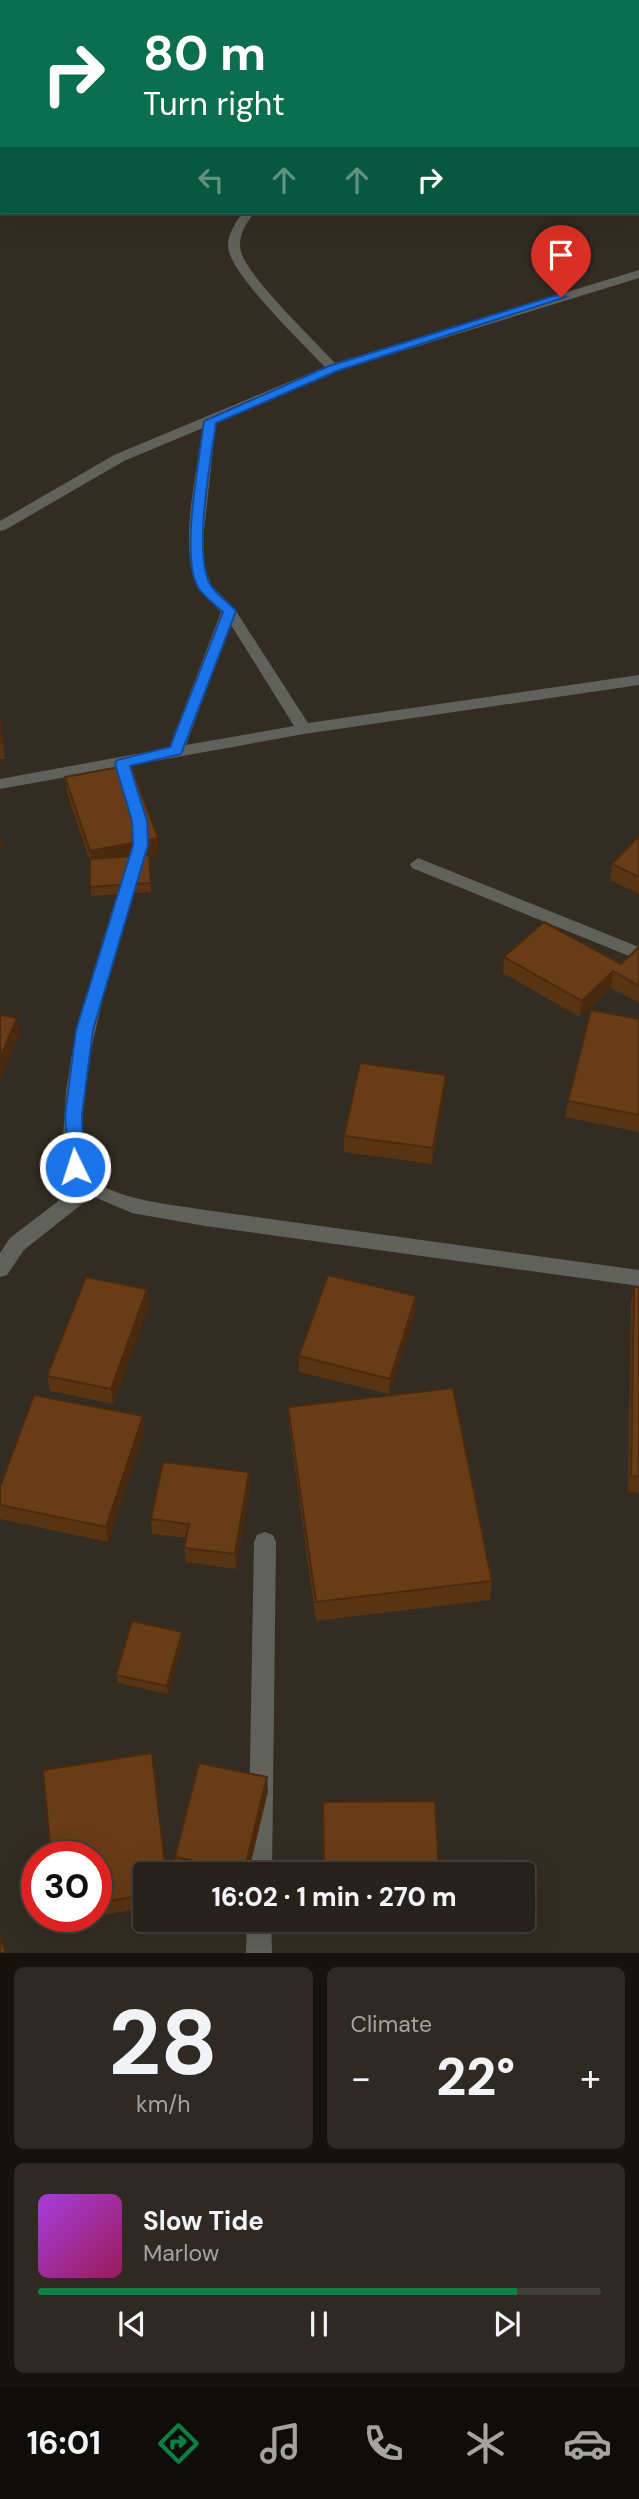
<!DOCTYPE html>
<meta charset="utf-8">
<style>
:root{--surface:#26211a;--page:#2e2923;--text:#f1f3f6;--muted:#a4a3a2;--line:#423e39;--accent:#0b8043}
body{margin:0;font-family:"DM Sans",sans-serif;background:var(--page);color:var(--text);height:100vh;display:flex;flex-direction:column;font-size:26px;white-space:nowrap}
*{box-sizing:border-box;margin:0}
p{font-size:23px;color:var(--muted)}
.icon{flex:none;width:38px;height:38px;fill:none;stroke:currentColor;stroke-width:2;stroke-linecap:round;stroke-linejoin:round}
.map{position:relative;height:1953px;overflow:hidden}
.panel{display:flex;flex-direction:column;gap:14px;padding:14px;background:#15120e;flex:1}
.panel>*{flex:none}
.banner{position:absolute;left:0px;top:0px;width:640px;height:214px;box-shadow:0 7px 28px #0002,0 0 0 2px var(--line);background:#0b6e4f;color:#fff;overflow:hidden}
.speed{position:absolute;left:21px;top:1841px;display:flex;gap:14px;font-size:35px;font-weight:700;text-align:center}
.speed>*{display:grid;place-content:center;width:91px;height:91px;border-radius:50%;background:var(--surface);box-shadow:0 7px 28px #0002,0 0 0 2px var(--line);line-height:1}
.speed .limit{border:10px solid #d22;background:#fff;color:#111}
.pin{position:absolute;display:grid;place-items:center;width:60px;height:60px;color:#fff;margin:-72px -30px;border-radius:50% 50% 50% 0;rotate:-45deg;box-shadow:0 0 7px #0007}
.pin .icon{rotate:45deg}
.me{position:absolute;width:77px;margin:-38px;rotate:356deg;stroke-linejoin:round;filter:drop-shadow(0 0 5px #0008)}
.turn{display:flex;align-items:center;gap:24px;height:147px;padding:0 28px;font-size:32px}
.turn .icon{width:91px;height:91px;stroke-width:2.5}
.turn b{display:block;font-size:49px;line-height:60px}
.lanes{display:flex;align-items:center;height:66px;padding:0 28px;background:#0003;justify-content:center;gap:35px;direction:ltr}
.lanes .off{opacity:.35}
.big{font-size:52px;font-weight:800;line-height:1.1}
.panel .card{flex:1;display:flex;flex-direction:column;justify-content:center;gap:10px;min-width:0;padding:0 24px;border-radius:10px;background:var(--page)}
.panel .dial{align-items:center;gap:0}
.dial b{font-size:91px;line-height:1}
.song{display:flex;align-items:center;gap:21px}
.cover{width:84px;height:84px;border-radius:10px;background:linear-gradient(135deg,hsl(280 70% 55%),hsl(330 70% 35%))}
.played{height:7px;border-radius:4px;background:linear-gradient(90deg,var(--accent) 85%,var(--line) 85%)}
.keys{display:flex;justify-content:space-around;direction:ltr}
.heat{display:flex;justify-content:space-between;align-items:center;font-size:38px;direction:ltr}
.panel .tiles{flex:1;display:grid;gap:14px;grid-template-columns:1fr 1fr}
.card:last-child{grid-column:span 2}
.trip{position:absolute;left:133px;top:1862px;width:402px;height:70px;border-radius:7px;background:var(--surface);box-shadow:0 7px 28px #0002,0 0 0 2px var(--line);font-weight:800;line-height:70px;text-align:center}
.tab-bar{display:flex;height:112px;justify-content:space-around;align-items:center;background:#0f0d0a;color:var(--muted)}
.tab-bar .icon{width:49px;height:49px}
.tab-bar .selected{color:var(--accent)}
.tab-bar b{font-size:32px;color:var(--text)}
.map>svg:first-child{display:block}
</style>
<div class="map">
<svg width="639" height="1953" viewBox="0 0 639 1953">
<rect width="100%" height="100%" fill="#322c22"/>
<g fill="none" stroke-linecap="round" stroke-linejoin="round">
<g fill="#61615b" fill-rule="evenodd">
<path d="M56,0H68L70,2H57Z"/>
<path d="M253,0H285L251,2Z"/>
<rect x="398" y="0" width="10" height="2"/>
<path d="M517,0H534L515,2Z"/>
<path d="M0,147H2L0,154Z"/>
<path d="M243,212H255C246,223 237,237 241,252C248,277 315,341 335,363L639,270V278L337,371L216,422L204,531V565L211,585L234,608L308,723L639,675V685L304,734L0,789V779L169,748L221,612C213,603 201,594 196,584C179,543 197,471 203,428L124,461L5,530L0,531V521L114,455L325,367C303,344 237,280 229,252C225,238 235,223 243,212ZM231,625L294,726L186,745Z"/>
<path d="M418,858L639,947V960L412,868L410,864Z"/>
<path d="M132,866L140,872C125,925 49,1145 97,1182C120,1200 175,1205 205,1210L639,1270V1286L205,1226L132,1213L92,1196L24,1250L7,1275L0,1277V1253L10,1238L78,1186L65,1167L63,1138L66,1091L76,1030L124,872Z"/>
<path d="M265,1532L273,1535L276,1542L272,1874H248L254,1542L257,1535Z"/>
<path d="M247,1920H271L272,1953H246Z"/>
</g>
</g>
<g fill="#593413">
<path d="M0,719L5,759H0Z"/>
<path d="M65,777L159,854L149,856L151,892L91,896L90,861L67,793Z"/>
<path d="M639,836V894L610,880L612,864Z"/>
<path d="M639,947V1003L611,988L580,1017L503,973L504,957L621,964Z"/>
<path d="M639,1019V1132L565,1117L568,1101Z"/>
<path d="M445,1091L432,1164L344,1152V1136Z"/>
<path d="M634,1287H639V1493L628,1491L631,1302Z"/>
<path d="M147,1289L149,1305L113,1404L50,1391L47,1376Z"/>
<path d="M415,1312L389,1394L299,1372V1356Z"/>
<path d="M288,1407L492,1581L490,1600L316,1621L289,1426Z"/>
<path d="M145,1431L108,1542L0,1519V1487Z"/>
<path d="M249,1472L250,1487L236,1569L186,1562L184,1548L186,1538L152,1534L151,1519Z"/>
<path d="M183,1640L168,1694L118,1683L116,1675Z"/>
<path d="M268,1791L248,1874H196L176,1870L175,1857Z"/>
<path d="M96,1857L145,1874V1908L96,1916Z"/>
<path d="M57,1916H95L58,1922Z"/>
<path d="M324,1920H441L440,1931L324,1933Z"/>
</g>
<g fill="#492a0f">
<path d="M0,838H1L3,847H0Z"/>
<path d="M158,838L159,854L149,856L151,892L149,856L92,868L90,851Z"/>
<path d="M613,971L611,988L580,1017L582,1001Z"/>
<path d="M17,1018L20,1034L0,1080V1058Z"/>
<path d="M446,1075L445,1091L432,1164L433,1148Z"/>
<path d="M147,1289L149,1305L113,1404L111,1389Z"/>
<path d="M416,1296L415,1312L389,1394L390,1379Z"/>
<path d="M143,1416L145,1431L108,1542L106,1527Z"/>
<path d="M249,1472L250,1487L236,1569L235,1554Z"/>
<path d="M182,1632L183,1640L168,1694L167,1686Z"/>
<path d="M267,1777L268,1791L248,1874H245Z"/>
</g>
<g fill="#683c16" stroke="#492a0f" stroke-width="2">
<path d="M0,720L3,742L0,743Z"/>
<path d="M131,765L158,838L90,851L65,777Z"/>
<path d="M639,836V877L612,864Z"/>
<path d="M149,855L151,883L90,887V859Z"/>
<path d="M544,922L621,964L639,947V986L613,971L582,1001L504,957Z"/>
<path d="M591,1010L639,1019V1115L568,1101Z"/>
<path d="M0,1015L17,1018L0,1058Z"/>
<path d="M360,1063L446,1075L433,1148L344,1136Z"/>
<path d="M328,1275L416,1296L390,1379L299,1356Z"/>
<path d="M86,1277L147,1289L111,1389L47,1376Z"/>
<path d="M634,1287H639V1477L631,1476Z"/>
<path d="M453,1388L492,1581L316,1602L288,1407Z"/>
<path d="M34,1395L143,1416L106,1527L0,1505V1487Z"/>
<path d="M163,1462L249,1472L235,1554L184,1548L189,1524L151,1519Z"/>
<path d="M132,1621L182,1632L167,1686L116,1675Z"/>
<path d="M152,1753L166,1874H145V1895L96,1903V1857H51L43,1770Z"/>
<path d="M199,1763L267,1777L244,1872L175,1857Z"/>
<path d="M435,1801L439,1874H324L323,1802Z"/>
<path d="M324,1920H390L324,1921Z"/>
<path d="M0,1937L6,1953H0Z"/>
</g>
<path fill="#1a73e8" stroke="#114b97" stroke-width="2" d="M557,295L566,297L337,371L216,423C211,460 193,553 210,584C215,594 229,602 236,611L181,754L130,766L147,821L148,845L93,1030L82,1115L83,1167L81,1172H69L65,1115L76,1030L133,845L132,821L115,764L117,760L170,747L223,612C215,605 205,597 199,589C179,560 200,457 204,421L329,366Z"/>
</svg>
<div class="speed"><div class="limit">30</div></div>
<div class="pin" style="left:561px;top:297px;background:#d93025"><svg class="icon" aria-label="arrive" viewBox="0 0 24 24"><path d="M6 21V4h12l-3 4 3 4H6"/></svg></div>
<svg class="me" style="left:75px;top:1167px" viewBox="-20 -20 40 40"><circle r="17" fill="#1a73e8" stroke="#fff" stroke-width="3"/><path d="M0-11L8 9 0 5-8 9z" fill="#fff"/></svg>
<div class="trip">16:02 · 1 min · 270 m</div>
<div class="banner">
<div class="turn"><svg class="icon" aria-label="right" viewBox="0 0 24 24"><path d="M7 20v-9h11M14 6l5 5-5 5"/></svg><div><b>80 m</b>Turn right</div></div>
<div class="lanes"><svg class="icon off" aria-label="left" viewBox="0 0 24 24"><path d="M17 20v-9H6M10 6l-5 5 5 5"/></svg><svg class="icon off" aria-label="ahead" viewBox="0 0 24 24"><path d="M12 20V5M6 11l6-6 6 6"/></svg><svg class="icon off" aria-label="ahead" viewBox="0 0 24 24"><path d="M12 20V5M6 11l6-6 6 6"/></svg><svg class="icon" aria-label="right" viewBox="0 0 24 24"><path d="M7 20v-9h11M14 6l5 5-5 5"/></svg></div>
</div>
</div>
<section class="panel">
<div class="tiles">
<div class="card dial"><b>28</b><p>km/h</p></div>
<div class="card"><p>Climate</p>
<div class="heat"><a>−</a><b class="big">22°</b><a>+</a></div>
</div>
<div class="card">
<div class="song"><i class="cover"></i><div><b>Slow Tide</b><p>Marlow</p></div></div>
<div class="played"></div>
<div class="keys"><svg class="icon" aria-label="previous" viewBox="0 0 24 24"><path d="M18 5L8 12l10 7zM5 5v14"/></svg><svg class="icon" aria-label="pause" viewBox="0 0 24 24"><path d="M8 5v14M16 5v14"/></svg><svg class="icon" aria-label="next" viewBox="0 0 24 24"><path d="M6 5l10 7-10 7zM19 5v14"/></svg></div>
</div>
</div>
</section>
<nav class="tab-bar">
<b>16:01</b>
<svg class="icon selected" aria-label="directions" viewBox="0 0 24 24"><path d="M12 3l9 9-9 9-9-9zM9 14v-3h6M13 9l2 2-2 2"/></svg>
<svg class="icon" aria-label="music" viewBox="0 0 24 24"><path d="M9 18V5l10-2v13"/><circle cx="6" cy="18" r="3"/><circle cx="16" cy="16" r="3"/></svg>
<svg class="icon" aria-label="phone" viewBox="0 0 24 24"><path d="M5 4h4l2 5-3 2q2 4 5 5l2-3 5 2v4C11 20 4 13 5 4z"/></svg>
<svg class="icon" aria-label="climate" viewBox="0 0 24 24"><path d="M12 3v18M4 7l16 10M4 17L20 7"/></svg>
<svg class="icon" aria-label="car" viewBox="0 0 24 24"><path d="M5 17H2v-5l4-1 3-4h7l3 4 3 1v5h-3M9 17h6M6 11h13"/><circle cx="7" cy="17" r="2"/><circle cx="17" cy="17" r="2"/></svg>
</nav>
